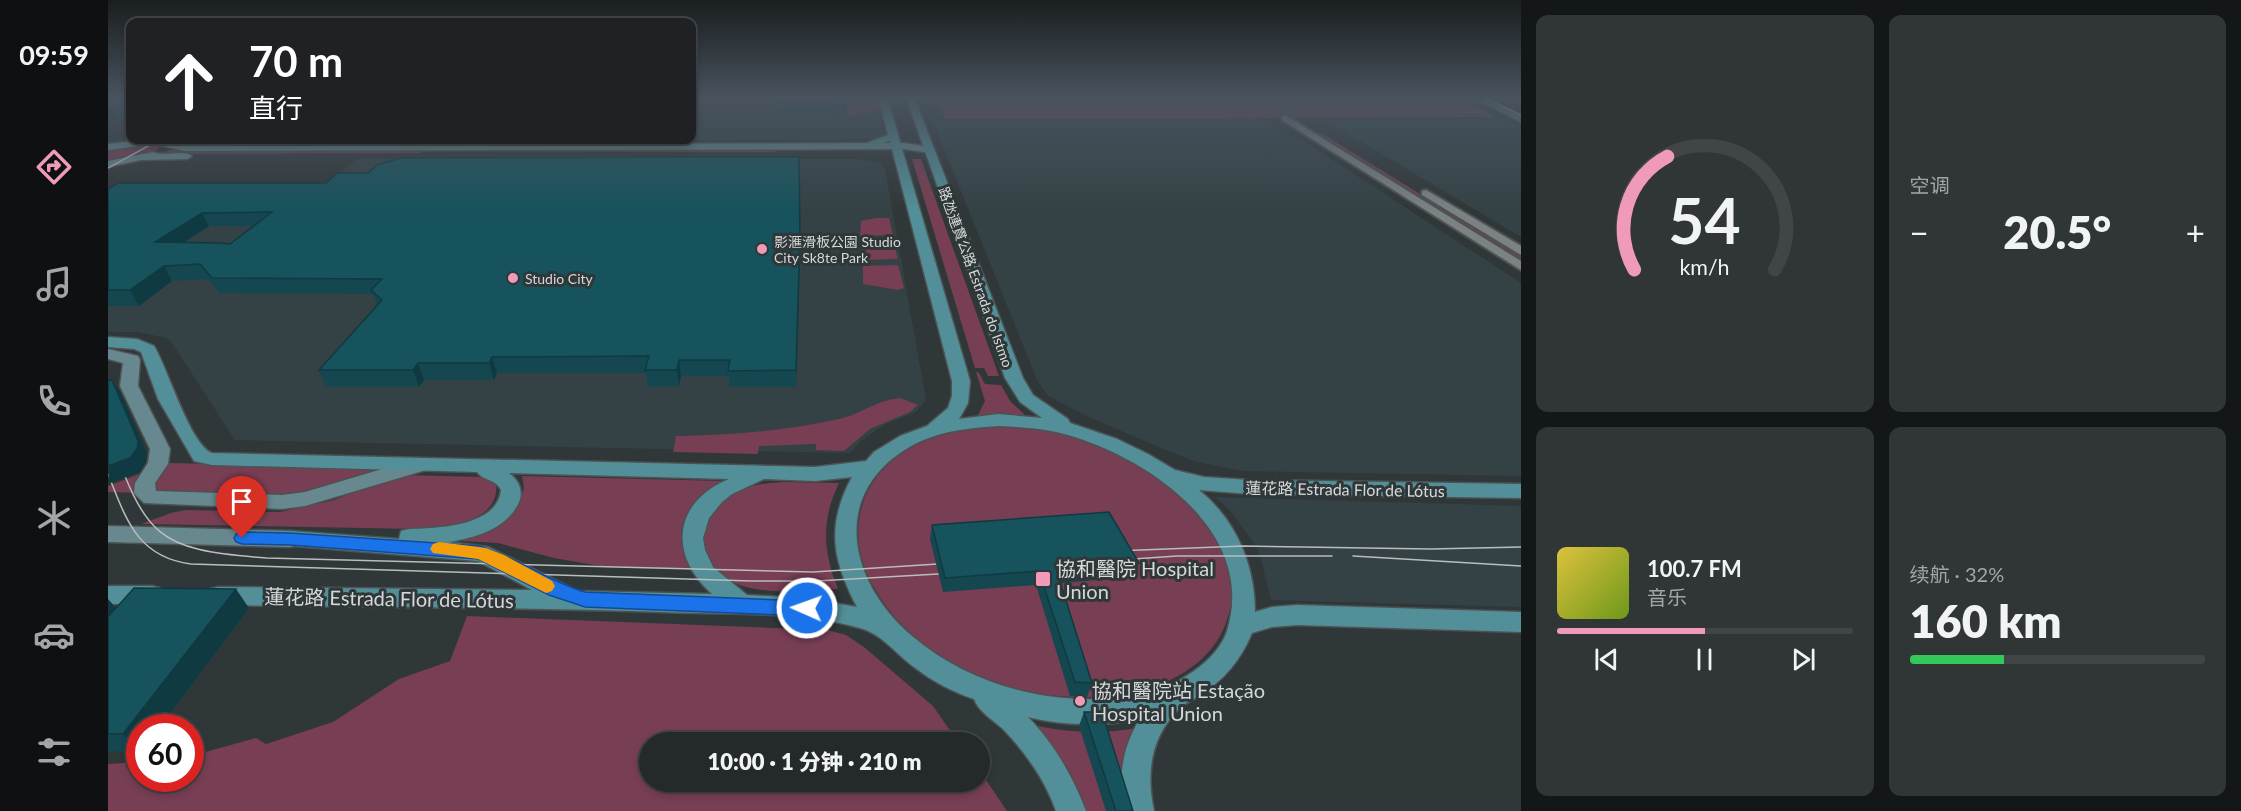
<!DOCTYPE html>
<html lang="zh">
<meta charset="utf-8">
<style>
:root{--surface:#24292a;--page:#303536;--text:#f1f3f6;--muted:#a3a6a8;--line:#414547;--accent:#ef9ab9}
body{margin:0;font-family:Lato,"Noto Sans SC",sans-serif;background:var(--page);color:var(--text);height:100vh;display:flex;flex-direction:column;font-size:22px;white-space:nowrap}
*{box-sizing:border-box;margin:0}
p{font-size:20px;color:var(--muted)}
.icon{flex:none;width:33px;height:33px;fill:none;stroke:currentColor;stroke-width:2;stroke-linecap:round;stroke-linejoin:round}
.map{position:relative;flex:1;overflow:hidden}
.sheet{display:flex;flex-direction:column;gap:15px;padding:15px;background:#141717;width:720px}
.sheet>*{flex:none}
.top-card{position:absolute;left:18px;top:18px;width:570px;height:126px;border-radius:12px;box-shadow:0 3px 9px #0003,0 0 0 2px var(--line);background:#202124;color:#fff;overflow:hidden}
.speed{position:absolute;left:18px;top:714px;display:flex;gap:12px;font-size:30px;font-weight:700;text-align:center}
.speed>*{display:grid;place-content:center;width:78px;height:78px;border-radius:50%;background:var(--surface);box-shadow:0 3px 9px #0003,0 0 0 2px var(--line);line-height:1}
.speed .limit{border:9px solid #d22;background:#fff;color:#111}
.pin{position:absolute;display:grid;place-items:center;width:51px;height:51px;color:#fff;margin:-62px -26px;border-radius:50% 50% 50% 0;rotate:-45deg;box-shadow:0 0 6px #0007}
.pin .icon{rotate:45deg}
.me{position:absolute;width:66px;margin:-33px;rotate:272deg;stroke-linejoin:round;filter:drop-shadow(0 0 4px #0008)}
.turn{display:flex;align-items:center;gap:21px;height:126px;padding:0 24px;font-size:27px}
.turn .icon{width:78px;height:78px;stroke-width:2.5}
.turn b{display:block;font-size:42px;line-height:51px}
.big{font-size:45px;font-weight:800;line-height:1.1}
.sheet .widget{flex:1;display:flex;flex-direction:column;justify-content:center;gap:9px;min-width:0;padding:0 21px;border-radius:12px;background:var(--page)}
.sheet .dial{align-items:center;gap:0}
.dial svg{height:156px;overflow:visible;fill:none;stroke:var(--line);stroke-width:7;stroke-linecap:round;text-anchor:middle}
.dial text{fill:var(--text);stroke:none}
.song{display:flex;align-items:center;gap:18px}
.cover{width:72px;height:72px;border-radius:9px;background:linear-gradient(135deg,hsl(50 70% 55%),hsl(80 70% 35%))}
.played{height:6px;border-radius:3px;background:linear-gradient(90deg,var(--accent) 50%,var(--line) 50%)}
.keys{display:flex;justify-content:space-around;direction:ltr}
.heat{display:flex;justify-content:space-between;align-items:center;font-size:33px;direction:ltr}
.charge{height:9px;border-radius:4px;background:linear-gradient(90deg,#34c759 32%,var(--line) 0)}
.sheet .tiles{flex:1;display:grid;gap:15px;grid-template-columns:repeat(2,1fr)}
.trip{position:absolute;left:531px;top:732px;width:351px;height:60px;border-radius:30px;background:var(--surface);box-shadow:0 3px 9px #0003,0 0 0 2px var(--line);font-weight:800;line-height:60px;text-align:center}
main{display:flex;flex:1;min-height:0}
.tab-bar{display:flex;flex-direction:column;width:108px;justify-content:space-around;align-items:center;background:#0e1011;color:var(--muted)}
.tab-bar .icon{width:42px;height:42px}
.tab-bar .on{color:var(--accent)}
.tab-bar b{font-size:27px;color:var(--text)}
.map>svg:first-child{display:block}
</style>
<main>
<nav class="tab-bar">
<b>09:59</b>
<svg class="icon on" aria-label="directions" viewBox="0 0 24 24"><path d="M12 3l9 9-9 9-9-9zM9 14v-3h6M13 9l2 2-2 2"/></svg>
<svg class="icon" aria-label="music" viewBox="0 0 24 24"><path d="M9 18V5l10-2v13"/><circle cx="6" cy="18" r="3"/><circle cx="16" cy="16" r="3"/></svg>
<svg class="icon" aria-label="phone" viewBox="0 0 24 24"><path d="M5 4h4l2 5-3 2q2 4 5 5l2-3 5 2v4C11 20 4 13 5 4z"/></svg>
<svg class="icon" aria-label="climate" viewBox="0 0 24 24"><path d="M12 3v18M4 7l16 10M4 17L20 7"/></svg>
<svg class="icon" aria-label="car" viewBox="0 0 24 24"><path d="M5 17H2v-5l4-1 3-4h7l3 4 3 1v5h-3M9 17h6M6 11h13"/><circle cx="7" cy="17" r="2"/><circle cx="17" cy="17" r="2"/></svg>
<svg class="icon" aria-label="filters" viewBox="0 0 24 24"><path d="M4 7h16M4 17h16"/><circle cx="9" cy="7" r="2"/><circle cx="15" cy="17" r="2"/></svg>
</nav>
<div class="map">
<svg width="1413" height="811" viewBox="0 0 1413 811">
<rect width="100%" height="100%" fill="#303738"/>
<g fill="#344245">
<path d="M584,97H766L778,139L107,143H96L89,140H584Z"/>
<path d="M1151,118L1182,137L1200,144L1413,283V476L1135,471L1113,467L1086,461L1060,451L983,418L940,396L929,380L824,119Z"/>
<path d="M1394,118L1413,128V237L1215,119Z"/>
<path d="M249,159H751L772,163L777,169L818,400L808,412L778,424L754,440L742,453L127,440L64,343L59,338L29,332H0V195L206,194Z"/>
<path d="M1107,497L1413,506V607L1163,600L1152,555L1144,540L1123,512Z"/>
</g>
<g fill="#783e54">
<path d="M737,97L772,100L776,111H762L740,116Z"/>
<path d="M828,97H1349L1387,117L837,119Z"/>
<path d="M1209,133H1213L1413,256V260Z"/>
<path d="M45,144L52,147L44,153L0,161V150Z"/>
<path d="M669,149L670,151L665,152L323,151Z"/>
<path d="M61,150H316L312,153L54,154Z"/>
<path d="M804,159H813L891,376H880L876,368H867Z"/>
<path d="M768,218H781L785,235L752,236L753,221Z"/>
<path d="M753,241H785L790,259L756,260Z"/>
<path d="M790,265L796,288L790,290L755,284V266Z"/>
<path d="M868,372L871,373L877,384L893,385L902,401L917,415H870L877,401Z"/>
<path d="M792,398L810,405L802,412L762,429L736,451L708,450V444L651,446L650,454L565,452L568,436C623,435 677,431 731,419C754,414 766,401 792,398Z"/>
<path d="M887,426C921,427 955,431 988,443C1055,469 1152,544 1116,628C1100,666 1057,687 1019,694C929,709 816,673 768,591C730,530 755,463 822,439C843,431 865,428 887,426Z"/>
<path d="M60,463L276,468L203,492L166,497L0,492V486Z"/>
<path d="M293,475L376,477L388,484C392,523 338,527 310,529L33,524L63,513L77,510L172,512L226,500L276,480Z"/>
<path d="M414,476L616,481C581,505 559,525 584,569L492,566L446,558L390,543L338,540L411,502L416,488Z"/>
<path d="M676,482L731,483C713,520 715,552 730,589C697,590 660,596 629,584C580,565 587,510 631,490C646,484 661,483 676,482Z"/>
<path d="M359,616L720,630L738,635L756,647L825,706L850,742H542V782H872V771L899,811H0V764L31,762L32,778H82L83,756L148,738L158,744L225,722L291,679L342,661Z"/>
<path d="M929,726C963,733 994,734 1029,728L1024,811H975L962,772Z"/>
</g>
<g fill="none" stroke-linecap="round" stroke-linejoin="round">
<path stroke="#494f50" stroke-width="9" stroke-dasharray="9 4.5" stroke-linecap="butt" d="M1160,97L1194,118"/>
<g stroke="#4d5253" stroke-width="4">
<g id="street">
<path d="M1177,115L1413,261V270L1174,120V116Z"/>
<path d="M1318,190L1413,246V255L1314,195V191Z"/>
</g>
</g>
<g stroke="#4d5253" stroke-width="3">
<g id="secondary">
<path d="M1364,97H1375L1413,115V122Z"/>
<path d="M35,140H53L76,145L796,143L822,147L827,150L822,153L796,149L76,151L47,144L0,150V144Z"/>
<path d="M45,152C57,157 74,149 84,156L79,159L33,160L0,167V161Z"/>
<path d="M0,349L30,356L32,360L30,386L62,449L60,464L47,483L48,491L174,495L197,492L311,458L318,460L321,465L318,470L197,506L174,509L36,503L26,493L27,483L40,463L42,449L12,386L15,363L0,359Z"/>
<path d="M0,526L182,531L190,533L193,539L190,545L182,547L0,542Z"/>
</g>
</g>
<g stroke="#4d5253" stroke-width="3">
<g id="primary">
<path d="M771,97H779L862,381L860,403L851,419L890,414L934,418L912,402L897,378L798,97H806L915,378L925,395L960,419L962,423L1009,439L1040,454L1067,470L1096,477L1142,480L1413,484V498L1142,494L1091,490C1128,520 1147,565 1147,612L1164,607L1189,605L1413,612V632L1189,625L1164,627L1144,633C1133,660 1116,680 1091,696C1085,700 1077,703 1072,708C1042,737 1038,773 1046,811H1016C1010,777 1014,749 1031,720C995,726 956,726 920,717C947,745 964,775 978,811H948C937,780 918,753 895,729C885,720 871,712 866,699C845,692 824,681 806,667C788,654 774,634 752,628C691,610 617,615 554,612C406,607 258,607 110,605L102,603L98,596L102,589L110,587L424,590L370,561L174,545L171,539L174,533L182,531L291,539L293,531L301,529C329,528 389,527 393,490C388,479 375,481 369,472L104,465L86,461L50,399L33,352L26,349L0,347V337L29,339L46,346C59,366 82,445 104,453L707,467L758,461L766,452L792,436L819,426L840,408L844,396V381L782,141L756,149L751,146L780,135ZM890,426C912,427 935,428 956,434C1038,456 1150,531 1119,631C1109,662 1067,687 1036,694C956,710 866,689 804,636C739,581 721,491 805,445C831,431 862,428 890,426ZM401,473L621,479C565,502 560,555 604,594L470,591L380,547L340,542C367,538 399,529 411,502C416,490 410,480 401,473ZM744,477C718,525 724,560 749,607L697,598L639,595L605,567L597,550L595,538L601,518L614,502L624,494L656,479L707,481Z"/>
<path d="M0,586H44L52,588L56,595L52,602L44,604H0Z"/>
</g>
</g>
<use href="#street" fill="#7b8284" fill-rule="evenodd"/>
<use href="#secondary" fill="#67888e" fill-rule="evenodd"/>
<use href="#primary" fill="#538f98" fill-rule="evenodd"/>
<g stroke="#b9bdbe" stroke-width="1.5">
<path d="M1376,97L1413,115"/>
<path d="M0,168L51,140"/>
<path d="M0,433C39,536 45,550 159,558L705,572L845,563"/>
<path d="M0,474C18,519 29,557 83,564L644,581H709L847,573"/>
<path d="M1007,551L1135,546L1323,549L1413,547"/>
<path d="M1245,556L1413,566"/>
<path d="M1011,560L1069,556H1224"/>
</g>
</g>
<g fill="#144750" fill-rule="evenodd">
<path d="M0,97H22V119L0,120Z"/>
<path d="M670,97H737L739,105L738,116H725L724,113H670Z"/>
<path d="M0,189L692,251L688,387H621V376H573L571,386L540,387L538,373H389L386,380H316L311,387H218L211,370L269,305L265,294L112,293L100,279L64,281L31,306H0ZM101,226H145L122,244L77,242Z"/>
<path d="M824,525L1031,563L1026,577L953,583L984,683L979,697L962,696L928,585L835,592L822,539Z"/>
<path d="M141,608L51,728H32V752L0,751V617Z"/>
<path d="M976,712L1025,811H998L971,726Z"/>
</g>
<g fill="#103a41">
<path d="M4,108L10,119L0,120V109Z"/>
<path d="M94,213L101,226L55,256L47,242Z"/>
<path d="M692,237V251L688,387V370Z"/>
<path d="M56,266L64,281L31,306L22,290Z"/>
<path d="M384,357L389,373L386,380L381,363Z"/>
<path d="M571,360L573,376L571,386L569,370Z"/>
<path d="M310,363L316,380L311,387L305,370Z"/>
<path d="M4,380L13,393L39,454L38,462L32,472L0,484Z"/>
<path d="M128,589L141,608L51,728H32V751L15,734Z"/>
<path d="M0,599L8,608L0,616Z"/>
</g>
<g fill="#17535d" stroke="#103a41" stroke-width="1.5" fill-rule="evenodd">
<path d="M0,97H22V108L0,109Z"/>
<path d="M670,97H737L739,105H725L724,102H670Z"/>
<path d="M691,157L692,237L688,370L620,371L622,360H571L569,370H537L541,356L384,357L381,363H310L305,370H211L274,300L263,290L274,279L104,278L92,264L56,266L22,290H0V189L10,183H218L229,173H260L269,165L292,158ZM164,212L122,244L112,243L47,242L94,213Z"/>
<path d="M4,380L30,441L29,449L22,458L0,466V381Z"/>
<path d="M1001,512L1031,563L948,569L984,683L967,682L931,571L837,578L824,525Z"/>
<path d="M26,588L128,589L15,734H0V617Z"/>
<path d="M976,712H994L1025,811H1008Z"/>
</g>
<linearGradient id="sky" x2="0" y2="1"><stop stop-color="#1a1e1f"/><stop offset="0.46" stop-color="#48535e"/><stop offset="1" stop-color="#48535e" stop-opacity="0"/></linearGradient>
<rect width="1413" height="211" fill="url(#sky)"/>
<path fill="#1a73e8" stroke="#114b97" stroke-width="1.5" d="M134,532L182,533L372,546C409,558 440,581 477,592L699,601L706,603L709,608L706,614L699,616L477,607L441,595L370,559L182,545L134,544L128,542L126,538L128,534Z"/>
<path fill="#f59e0b" d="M331,542L378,548L396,555L444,581L447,586L444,591L438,593L370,559L325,553L322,549L325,544Z"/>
<g fill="#ef9ab9" stroke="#303738" stroke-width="2">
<circle cx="654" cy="249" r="6"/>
<circle cx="405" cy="278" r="6"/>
<rect x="927" y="571" width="16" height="16" rx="3"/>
<circle cx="972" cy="701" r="6"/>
</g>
<g text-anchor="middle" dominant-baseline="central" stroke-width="6" stroke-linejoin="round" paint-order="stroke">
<g font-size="14" fill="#d4d8d9" stroke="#303738" text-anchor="start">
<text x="666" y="241">影滙滑板公園 Studio<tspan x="666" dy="16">City Sk8te Park</tspan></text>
<text x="417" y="278">Studio City</text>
</g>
<g font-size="14" fill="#d4d8d9" stroke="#303738">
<text transform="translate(868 277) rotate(70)">路氹連貫公路 Estrada do Istmo</text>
</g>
<g font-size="16" fill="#d4d8d9" stroke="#303738">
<text transform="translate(1237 489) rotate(1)">蓮花路 Estrada Flor de Lótus</text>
</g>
<g font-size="20" fill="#d4d8d9" stroke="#303738" text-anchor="start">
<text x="948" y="568">協和醫院 Hospital<tspan x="948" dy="23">Union</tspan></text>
<text x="984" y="690">協和醫院站 Estação<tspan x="984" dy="23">Hospital Union</tspan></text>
</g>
<g font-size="20" fill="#d4d8d9" stroke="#303738">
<text transform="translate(281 598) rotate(1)">蓮花路 Estrada Flor de Lótus</text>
</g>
</g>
</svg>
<div class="speed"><div class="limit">60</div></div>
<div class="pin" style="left:134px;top:538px;background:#d93025"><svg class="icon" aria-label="arrive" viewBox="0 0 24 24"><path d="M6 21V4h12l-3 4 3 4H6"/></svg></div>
<svg class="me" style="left:699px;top:608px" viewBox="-20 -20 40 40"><circle r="17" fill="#1a73e8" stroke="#fff" stroke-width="3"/><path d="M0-11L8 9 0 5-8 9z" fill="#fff"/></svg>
<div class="trip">10:00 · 1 分钟 · 210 m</div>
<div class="top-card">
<div class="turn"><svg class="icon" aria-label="ahead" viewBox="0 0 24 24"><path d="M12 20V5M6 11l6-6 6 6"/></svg><div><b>70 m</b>直行</div></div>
</div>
</div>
<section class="sheet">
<div class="tiles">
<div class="widget dial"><svg viewBox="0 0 100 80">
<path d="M14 69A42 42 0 1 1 86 69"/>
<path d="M14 69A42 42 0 0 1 31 11" stroke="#ef9ab9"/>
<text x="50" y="56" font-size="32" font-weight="700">54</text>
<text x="50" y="72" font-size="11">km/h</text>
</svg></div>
<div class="widget"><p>空调</p>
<div class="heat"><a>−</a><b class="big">20.5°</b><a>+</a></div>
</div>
<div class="widget">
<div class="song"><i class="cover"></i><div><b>100.7 FM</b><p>音乐</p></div></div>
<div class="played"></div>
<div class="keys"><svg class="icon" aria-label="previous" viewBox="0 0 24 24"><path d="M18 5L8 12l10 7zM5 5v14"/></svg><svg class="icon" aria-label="pause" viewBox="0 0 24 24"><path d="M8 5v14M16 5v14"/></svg><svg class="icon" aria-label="next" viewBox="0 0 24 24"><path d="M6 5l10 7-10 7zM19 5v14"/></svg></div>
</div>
<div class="widget"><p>续航 · 32%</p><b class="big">160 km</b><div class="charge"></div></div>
</div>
</section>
</main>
